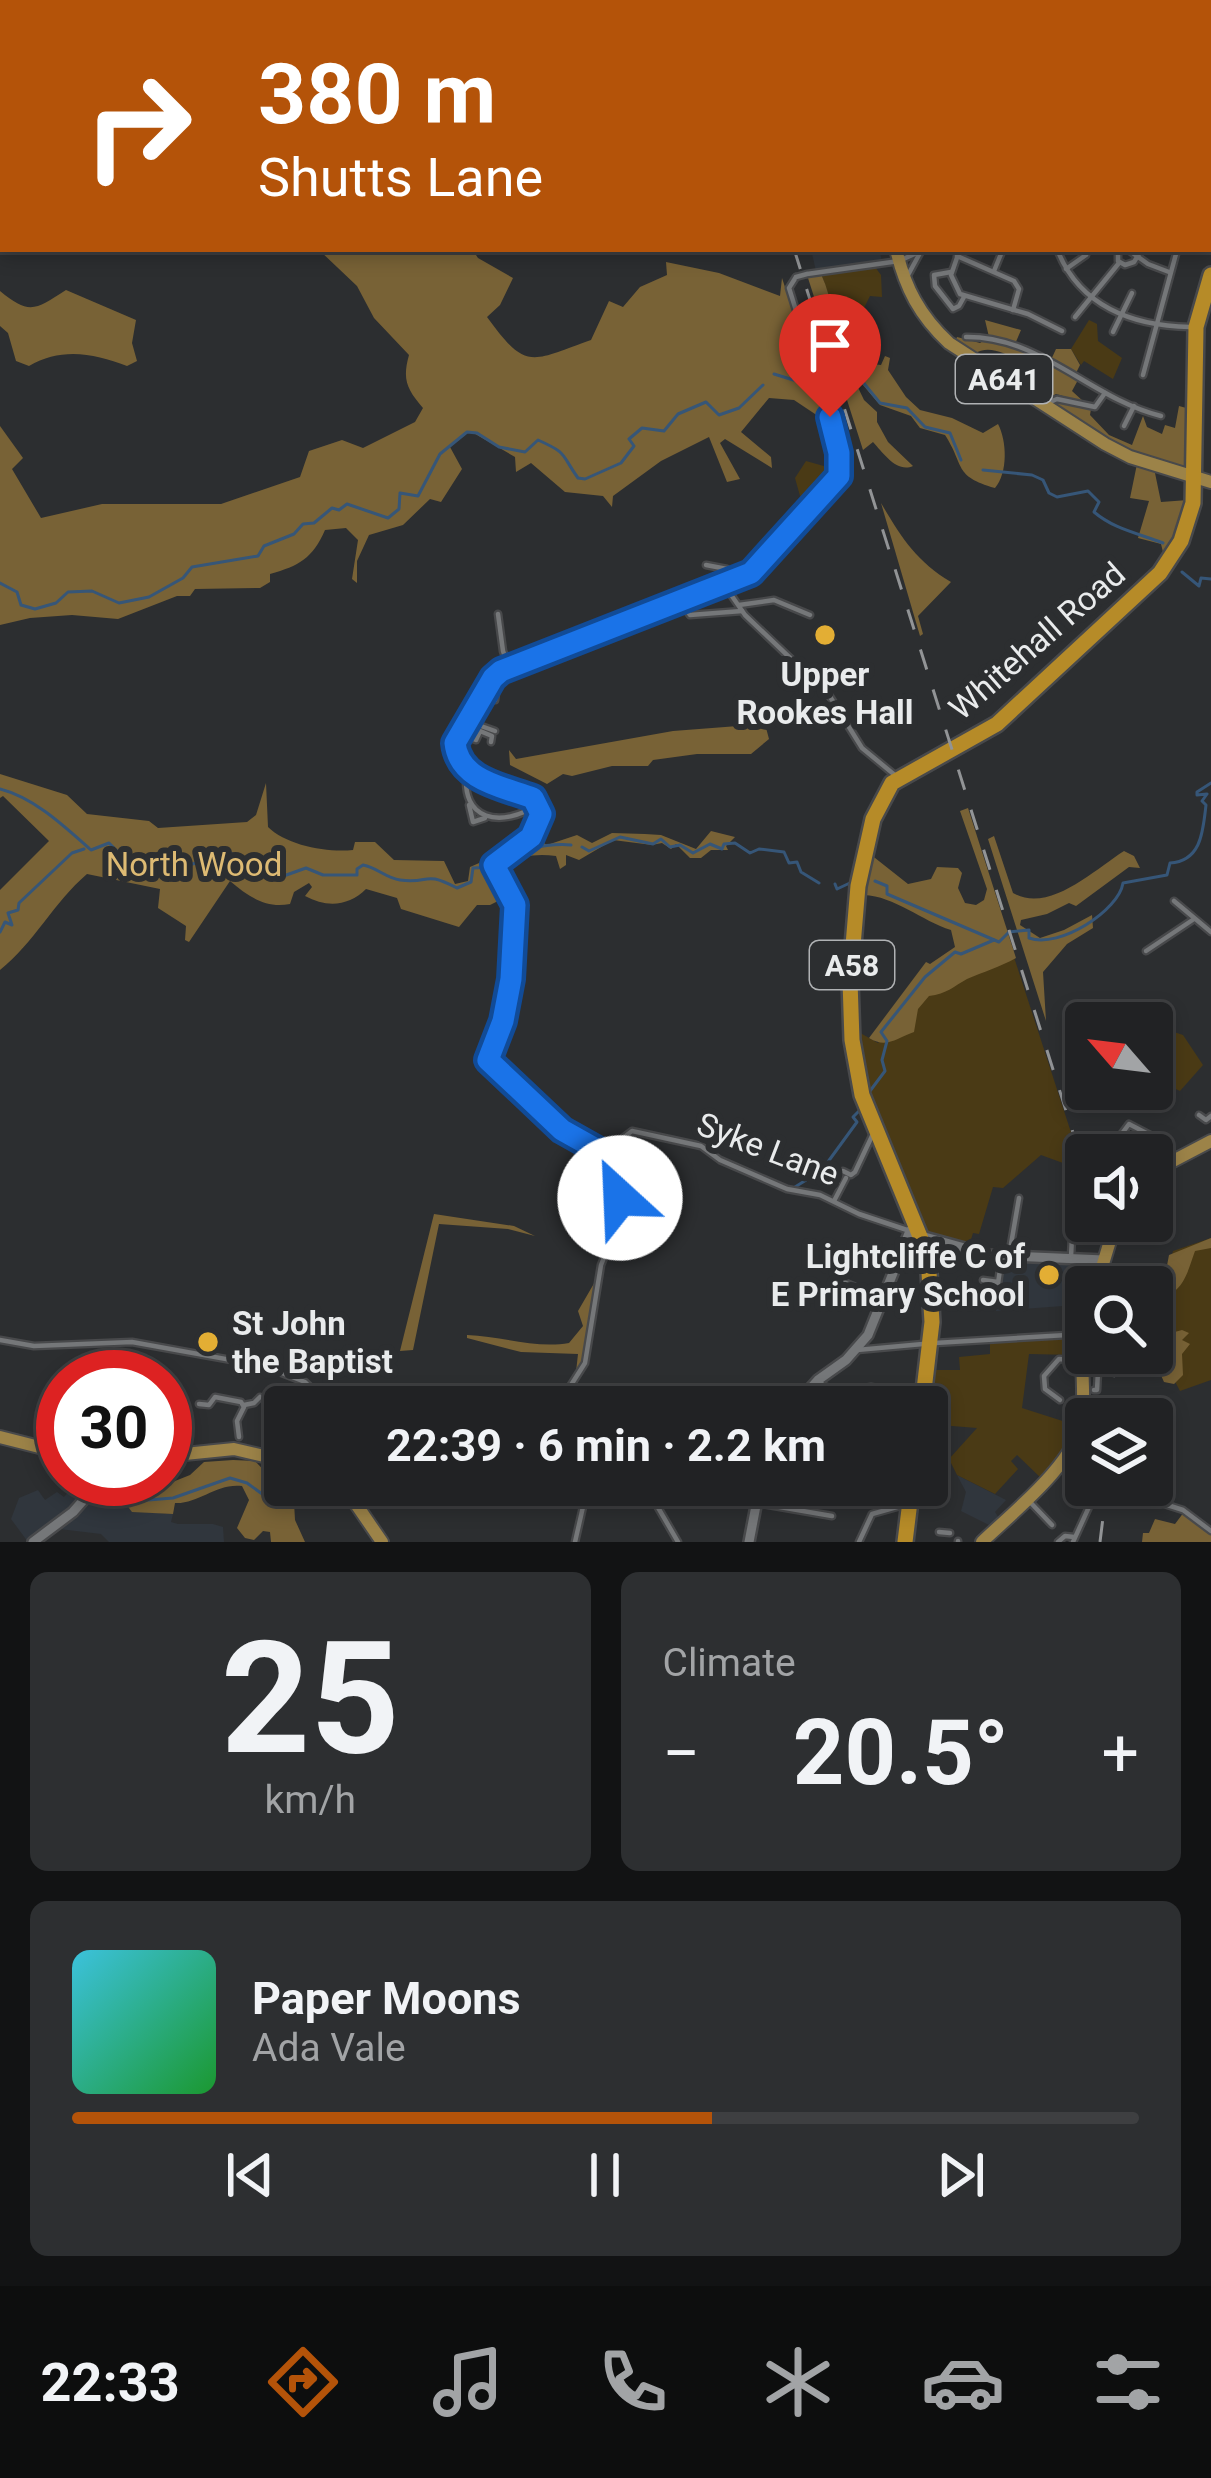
<!DOCTYPE html>
<meta charset="utf-8">
<style>
:root{--surface:#212224;--page:#2d2f31;--text:#f1f3f6;--muted:#a2a4a6;--line:#3e3f41;--accent:#b45309}
body{margin:0;font-family:Roboto,sans-serif;background:var(--page);color:var(--text);height:100vh;display:flex;flex-direction:column;font-size:45px;white-space:nowrap}
*{box-sizing:border-box;margin:0}
p{font-size:39px;color:var(--muted)}
.icon{flex:none;width:66px;height:66px;fill:none;stroke:currentColor;stroke-width:2;stroke-linecap:round;stroke-linejoin:round}
.map{position:relative;height:1542px;overflow:hidden}
.side{display:flex;flex-direction:column;gap:30px;padding:30px;background:#121314;flex:1}
.side>*{flex:none}
.top-card{position:absolute;left:0px;top:0px;width:1212px;height:252px;box-shadow:0 6px 18px #0003,0 0 0 3px var(--line);background:#b45309;color:#fff;overflow:hidden}
.needle{width:78px;rotate:298deg}
.buttons{position:absolute;left:1065px;top:1002px;display:grid;gap:24px}
.buttons a{display:grid;place-items:center;width:108px;height:108px;border-radius:12px;background:var(--surface);box-shadow:0 6px 18px #0003,0 0 0 3px var(--line);font-size:60px}
.speed{position:absolute;left:36px;top:1350px;display:flex;gap:24px;font-size:60px;font-weight:700;text-align:center}
.speed>*{display:grid;place-content:center;width:156px;height:156px;border-radius:50%;background:var(--surface);box-shadow:0 6px 18px #0003,0 0 0 3px var(--line);line-height:1}
.speed .limit{border:18px solid #d22;background:#fff;color:#111}
.pin{position:absolute;display:grid;place-items:center;width:102px;height:102px;color:#fff;margin:-123px -51px;border-radius:50% 50% 50% 0;rotate:-45deg;box-shadow:0 0 12px #0007}
.pin .icon{rotate:45deg}
.me{position:absolute;width:132px;margin:-66px;rotate:335deg;stroke-linejoin:round;filter:drop-shadow(0 0 9px #0008)}
.turn{display:flex;align-items:center;gap:42px;height:252px;padding:0 60px;font-size:54px}
.turn .icon{width:156px;height:156px;stroke-width:2.5}
.turn b{display:block;font-size:84px;line-height:102px}
.big{font-size:90px;font-weight:700;line-height:1.1}
.side .card{flex:1;display:flex;flex-direction:column;justify-content:center;gap:18px;min-width:0;padding:0 42px;border-radius:18px;background:var(--page)}
.side .dial{align-items:center;gap:0}
.dial b{font-size:156px;line-height:1}
.song{display:flex;align-items:center;gap:36px}
.cover{width:144px;height:144px;border-radius:18px;background:linear-gradient(135deg,hsl(190 70% 55%),hsl(130 70% 35%))}
.played{height:12px;border-radius:6px;background:linear-gradient(90deg,var(--accent) 60%,var(--line) 60%)}
.keys{display:flex;justify-content:space-around;direction:ltr}
.heat{display:flex;justify-content:space-between;align-items:center;font-size:66px;direction:ltr}
.side .tiles{flex:1;display:grid;gap:30px;grid-template-columns:1fr 1fr}
.card:last-child{grid-column:span 2}
.trip{position:absolute;left:264px;top:1386px;width:684px;height:120px;border-radius:12px;background:var(--surface);box-shadow:0 6px 18px #0003,0 0 0 3px var(--line);font-weight:700;line-height:120px;text-align:center}
.tabs{display:flex;height:192px;justify-content:space-around;align-items:center;background:#0d0e0e;color:var(--muted)}
.tabs .icon{width:84px;height:84px}
.tabs .active{color:var(--accent)}
.tabs b{font-size:54px;color:var(--text)}
.map>svg:first-child{display:block}
</style>
<div class="map">
<svg width="1211" height="1542" viewBox="0 0 1211 1542">
<rect width="100%" height="100%" fill="#2c2e30"/>
<g fill="#30363d">
<path d="M811,249H879L882,261L816,271Z"/>
<path d="M1003,1260L1098,1261L1094,1287H1086V1314L1063,1306L996,1311Z"/>
<path d="M957,1475L1006,1500L995,1512L1000,1520L993,1527L961,1511L966,1492Z"/>
<path d="M118,1482L124,1486L123,1500L132,1511L173,1514L171,1522L178,1524H213L223,1527L224,1542H109L101,1534L51,1528L28,1542L11,1519L19,1498L38,1490L45,1500L57,1492L64,1497L75,1485L91,1492L99,1484Z"/>
</g>
<g fill="#4a3a15">
<path d="M875,267L881,275L882,297L870,296L842,352C832,326 832,299 821,274Z"/>
<path d="M1089,320L1097,324L1098,341L1122,358L1113,379L1084,361L1081,365L1071,349Z"/>
<path d="M806,461L838,470L809,506L802,503L795,478Z"/>
<path d="M1012,951L1081,1163L1074,1167L1041,1155L1003,1188L993,1187L979,1234L973,1233L969,1246L923,1230L872,1117L855,1030L878,1043L909,998Z"/>
<path d="M1165,1029L1183,1035L1203,1065L1180,1091L1152,1078V1039Z"/>
<path d="M1211,1238V1380L1180,1391L1152,1338L1173,1251Z"/>
<path d="M1071,1335L1076,1337L1075,1355L1029,1354L1022,1408L1072,1424L1078,1421L1070,1442L1042,1479L1017,1455L1011,1461L1018,1469L995,1494L957,1475L949,1459L977,1428L927,1424L931,1370H960L959,1357L990,1354V1341Z"/>
</g>
<g fill="#786236">
<path d="M318,249H472L478,258L513,278L500,305L487,317C527,372 531,361 591,340L609,301L623,307L640,287L667,275L666,262L719,273L780,296L782,278L830,424L794,400L769,398L741,432L771,457L772,468L725,439L720,443L740,479L727,482L709,437L661,461L613,496L612,507L603,496L565,492L531,463L516,472L515,457L470,431L450,447L462,469L441,502L430,499L403,525L369,535L357,561V583L352,579L358,540L346,528L325,530C313,558 299,566 270,574V582L260,588L195,589L190,596H177L118,619L72,615L30,618L0,625V426L23,458L12,469L41,518L102,504H221L300,477L309,451L342,440L363,448L415,422L423,408C407,389 402,380 409,355L374,318L357,286Z"/>
<path d="M821,274C834,302 834,332 846,361L881,365L885,356L890,358L888,370L906,397L920,410L952,418L983,433L998,424C1007,441 1008,473 995,488C953,476 965,466 945,435L920,428L911,416L880,405L857,378L854,379L864,400L877,412V422L888,442L913,466C897,473 884,454 873,442L863,450L808,278Z"/>
<path d="M66,290L136,320L132,343L137,361L127,366C94,353 61,347 29,366L16,361L8,333L0,326V291C30,316 36,309 66,290Z"/>
<path d="M985,320L1021,330L1015,344L1032,353L1028,367L1044,375L1056,349H1071L1080,365L1076,373L1062,367L1078,380L1072,391L1084,402L1056,394L1046,399L1009,378L1021,367V362C1006,354 989,344 974,354L955,342L957,337L980,343L989,337Z"/>
<path d="M1058,401L1091,409L1090,415L1109,435L1132,445L1143,416L1147,427L1162,434L1165,425L1175,428L1179,406L1190,409V466L1186,469L1122,451L1053,404Z"/>
<path d="M1137,464L1163,472L1155,473L1161,502L1188,500L1187,518L1165,560L1161,544L1138,538L1149,501L1130,498Z"/>
<path d="M881,503C901,537 916,561 951,582L918,616L923,634L920,636Z"/>
<path d="M765,724L769,739L751,754H697L653,760L648,766H612L572,776L563,774L547,784L510,765L509,750L516,759L673,731Z"/>
<path d="M0,774L67,795L87,814L149,821L158,828L247,822L256,815L266,783L268,827C286,845 327,853 353,850L355,842H375L394,860L444,861L455,884L468,881L470,867L486,860L502,899L490,905H477L459,927L401,909L397,898L366,889C349,906 327,908 305,896L312,887L309,883L294,892L290,904C265,909 248,896 230,881L189,942L185,940L186,926L158,908L160,889L87,874C54,902 34,943 0,970V890L49,841L3,796L0,798Z"/>
<path d="M968,808L1016,958C1000,967 983,972 967,979C954,986 947,994 929,996L918,1009L914,1032C896,1038 887,1049 869,1038L926,962L930,964L955,947L951,930C922,921 894,896 864,895L870,854L908,884L931,879L937,867L958,868L962,873L958,888L965,903L976,905L984,900L987,889L960,811Z"/>
<path d="M711,831L735,837L726,846L728,850H711L701,858H690L676,844L671,849L662,843L652,845L613,840L579,860L566,855V865L560,869L556,856C534,853 519,856 502,870L496,863L519,848L542,842L547,845L577,835L592,843L612,833L645,834L661,835L696,849Z"/>
<path d="M994,836L1013,893C1049,914 1094,870 1124,851L1134,856L1140,868L1129,867L1076,906L1069,903L1047,914L1021,920L1020,925L1040,938L1064,930L1092,915L1093,928L1067,944L1043,972L1046,1021L988,839Z"/>
<path d="M434,1214L514,1226L535,1236L508,1229L439,1224L413,1350L400,1351Z"/>
<path d="M1211,1238V1248L1195,1251C1188,1270 1184,1293 1161,1297L1169,1255Z"/>
<path d="M596,1280L584,1360L576,1372L578,1354L521,1352L467,1338V1335C501,1336 536,1349 569,1343L583,1326L578,1311Z"/>
<path d="M1168,1318L1171,1333L1182,1330L1189,1333L1182,1340L1190,1344L1182,1354L1183,1375L1174,1384L1164,1382L1151,1353L1158,1324Z"/>
<path d="M233,1460L255,1461L294,1502L295,1520L305,1542H271L270,1532L263,1531L254,1540L245,1538L237,1528L249,1500L242,1486C216,1483 199,1504 175,1503L173,1514L132,1512L123,1500L124,1486L129,1484L145,1493L190,1475L204,1462Z"/>
<path d="M1184,1512L1211,1534V1542H1142L1143,1533H1149L1155,1519L1175,1524Z"/>
</g>
<g fill="none" stroke-linecap="round" stroke-linejoin="round">
<g stroke="#365678" stroke-width="3">
<path d="M774,374L800,382L808,379"/>
<path d="M862,381L880,403L907,408L925,427L950,433L961,460"/>
<path d="M983,470L1032,475L1043,480L1049,493L1057,497L1088,491L1099,502L1094,512C1114,529 1137,533 1163,543"/>
<path d="M1182,572L1199,586L1201,578L1211,579"/>
<path d="M0,583L17,592L21,605L35,609L56,603L68,592L92,591L119,603L149,597L183,578L192,567L258,556L264,546L294,534L303,524L314,523L332,508L339,510L347,504L388,518L399,509L400,493L418,496L440,454L467,432L477,433L499,447L525,452L538,440C569,454 560,453 578,478L585,479L621,463L634,446L629,439L642,428L664,431L678,414L706,402L719,415L739,408L763,385"/>
<path d="M0,789C35,798 65,827 91,850L109,843L121,855L122,848L130,859H150L155,864L156,856L169,858L177,868L219,857L226,849L234,856L236,876L252,868L261,875L278,878L306,868L323,875H357V869L363,865C378,868 386,878 400,880C432,884 422,870 457,888L471,882L473,868L496,867C512,850 548,843 571,845"/>
<path d="M582,847L589,851L620,837L653,844L661,839L670,847L680,845L693,853L710,844L722,849L724,844L735,843L750,853L759,849L784,852L789,863L797,862L801,872L819,883"/>
<path d="M875,881L887,886V894L999,942L1009,932L1029,930V938C1060,949 1119,910 1123,883L1167,875L1170,863C1202,861 1203,830 1206,805L1202,801L1207,794L1197,795V792L1211,783"/>
<path d="M835,884L837,889L852,882"/>
<path d="M0,932L5,922L12,925L8,913L18,910L19,903L72,853L84,849"/>
<path d="M870,1091L885,1071L882,1060L887,1041L881,1032L925,977L955,952L961,954L994,940"/>
<path d="M795,1187L822,1170L857,1122L853,1117L859,1111"/>
<path d="M136,1501L173,1498L230,1478L247,1483L265,1496"/>
</g>
<g stroke="#48494b" stroke-width="9">
<g id="street">
<path d="M809,0L811,3"/>
<path d="M837,0L841,3"/>
<path d="M1034,0L1037,3"/>
<path d="M1197,0L1211,2"/>
<path d="M13,3L16,0"/>
<path d="M590,3V0"/>
<path d="M804,3L805,0"/>
<path d="M861,3L864,0"/>
<path d="M1137,3L1138,0"/>
<path d="M1175,3V0"/>
<path d="M0,16L3,13"/>
<path d="M1209,64H1211"/>
<path d="M1209,105L1211,103"/>
<path d="M1209,181H1211"/>
<path d="M1210,229L1211,227"/>
<path d="M960,249L951,275L960,294L1028,314L1062,331"/>
<path d="M1057,249C1079,306 1132,326 1190,327"/>
<path d="M1118,249V261L1125,265L1134,262L1142,249"/>
<path d="M1127,249L1148,264L1169,272"/>
<path d="M957,256L1014,281L1019,289L1013,310"/>
<path d="M1066,269L1086,255"/>
<path d="M994,271L1003,249"/>
<path d="M951,272L934,275L935,286L953,309L959,306L964,297"/>
<path d="M807,274L899,261L921,251"/>
<path d="M908,275L920,253"/>
<path d="M1075,317L1119,263"/>
<path d="M1113,332L1132,293"/>
<path d="M966,337C1041,336 1091,399 1161,416"/>
<path d="M1143,375L1176,254"/>
<path d="M1050,402L1057,399L1095,407L1105,393"/>
<path d="M1124,426L1134,406"/>
<path d="M706,565L727,569L738,579"/>
<path d="M725,586L745,615L829,695L862,748L896,776"/>
<path d="M682,604L690,615L742,611"/>
<path d="M739,605L774,600L810,615"/>
<path d="M498,614L503,651L509,668"/>
<path d="M483,696L486,701L495,700L496,693L489,684"/>
<path d="M467,721L495,731"/>
<path d="M459,734L476,740L480,731L492,736L491,742"/>
<path d="M467,770C459,821 502,829 538,804"/>
<path d="M469,805L473,822L485,818"/>
<path d="M1174,901L1211,932"/>
<path d="M1146,951L1194,919"/>
<path d="M1199,1115L1206,1120L1211,1116"/>
<path d="M603,1153L632,1131L701,1146L720,1160L787,1189L820,1195L859,1214L910,1231"/>
<path d="M1111,1155L1112,1147L1129,1124L1152,1136"/>
<path d="M843,1171L851,1175L855,1172L872,1136"/>
<path d="M834,1201L846,1178"/>
<path d="M854,1249L893,1266"/>
<path d="M1009,1256L1019,1198"/>
<path d="M1071,1257L1073,1216"/>
<path d="M839,1280L883,1299"/>
<path d="M983,1280L998,1282"/>
<path d="M996,1297L1002,1256"/>
<path d="M0,1340L34,1346L132,1342L264,1366L305,1382L330,1407"/>
<path d="M935,1343L1084,1334"/>
<path d="M857,1350L923,1344"/>
<path d="M818,1380L824,1386L838,1391"/>
<path d="M883,1390L874,1395L862,1394L864,1388L871,1387L919,1394"/>
<path d="M1094,1390H1097L1099,1353"/>
<path d="M600,1396L612,1407"/>
<path d="M1060,1400L1045,1389L1044,1376L1059,1359L1080,1361"/>
<path d="M199,1404L209,1405L215,1397L241,1402L244,1407L237,1421L239,1437"/>
<path d="M244,1405L254,1403L260,1397"/>
<path d="M551,1407L568,1399"/>
<path d="M571,1407V1385L585,1363L601,1265L615,1231L622,1180L603,1153L562,1130L488,1060L503,1021L511,979L516,905L498,879L494,863L531,837L541,814L533,798C503,787 459,781 455,743L496,674L751,573L839,476L836,438L789,288L796,277"/>
<path d="M1089,1408L1116,1419"/>
<path d="M1116,1418L1133,1409H1155"/>
<path d="M1152,1426H1155"/>
<path d="M1074,1453L1086,1462"/>
<path d="M49,1454L57,1470"/>
<path d="M645,1485L678,1542"/>
<path d="M1126,1485L1136,1495L1183,1510L1211,1531"/>
<path d="M756,1503L832,1516"/>
<path d="M1031,1503L1052,1525"/>
<path d="M939,1532L950,1533"/>
<path d="M575,1542L588,1485"/>
<path d="M859,1542L872,1514L904,1505"/>
<path d="M958,1542V1541"/>
<path d="M1058,1542L1065,1536L1074,1537"/>
<path d="M1073,1542L1099,1485"/>
</g>
</g>
<g stroke="#48494b" stroke-width="14">
<g id="secondary">
<path d="M884,0L887,3"/>
<path d="M1072,3L1077,0"/>
<path d="M1100,3V0"/>
<path d="M1209,144L1211,146"/>
<path d="M921,1236L990,1255L1104,1260"/>
<path d="M794,1407L818,1380L846,1360L868,1335L910,1231L919,1232"/>
<path d="M33,1542L73,1512L102,1479"/>
<path d="M749,1542L760,1485"/>
</g>
</g>
<g stroke="#48494b" stroke-width="16">
<g id="primary">
<path d="M790,0L793,3"/>
<path d="M896,249C905,288 920,316 949,343L1105,444L1130,457L1211,482"/>
<path d="M1152,1172L1211,1141"/>
<path d="M1096,1287L1116,1221"/>
<path d="M0,1437L63,1453"/>
<path d="M165,1456L234,1449L285,1461"/>
<path d="M335,1485L356,1504L382,1542"/>
<path d="M982,1542C1012,1513 1076,1463 1082,1420C1086,1388 1078,1358 1086,1326"/>
</g>
</g>
<g stroke="#48494b" stroke-width="20">
<g id="highway">
<path d="M922,1407L932,1322L928,1256L862,1095L852,1040L850,981L858,886L873,819L892,783L997,724L1160,573L1181,541L1193,503L1196,327L1211,275"/>
<path d="M905,1542L912,1485"/>
</g>
</g>
<use href="#street" stroke="#757779" stroke-width="4.5"/>
<use href="#secondary" stroke="#757779" stroke-width="9"/>
<use href="#primary" stroke="#9c8348" stroke-width="12"/>
<use href="#highway" stroke="#b68b28" stroke-width="15"/>
<g stroke="#929496" stroke-width="3" stroke-dasharray="21 21" stroke-linecap="butt">
<path d="M794,249L1086,1174"/>
<path d="M1103,1221L1106,1234"/>
<path d="M1112,1265L1115,1287"/>
<path d="M1111,1419L1115,1353"/>
<path d="M1100,1542L1107,1485"/>
</g>
<g stroke="#48494b" stroke-width="9" stroke-linecap="butt">
<path id="street-bridge" d="M796,277L807,274"/>
</g>
<use href="#street-bridge" stroke="#757779" stroke-width="4.5"/>
</g>
<g fill="none" stroke-linecap="round" stroke-linejoin="round">
<g stroke="#114b97" stroke-width="30">
<path id="route" d="M620,1198L619,1172L603,1153L562,1130L488,1060L503,1021L511,979L515,905L494,865L531,837L541,814L533,798C504,787 459,781 455,743L493,678L501,671L751,573L839,476V453L830,417"/>
</g>
<use href="#route" stroke="#1a73e8" stroke-width="21"/>
</g>
<g fill="#e3ae34" stroke="#2c2e30" stroke-width="4.5">
<circle cx="825" cy="635" r="12"/>
<circle cx="1049" cy="1275" r="12"/>
<circle cx="208" cy="1342" r="12"/>
</g>
<g text-anchor="middle" dominant-baseline="central" stroke-width="12" stroke-linejoin="round" paint-order="stroke">
<g fill="#2c2e30" stroke="#b0b2b4" stroke-width="3">
<rect x="956" y="355" width="96" height="48" rx="9"/>
<rect x="810" y="941" width="84" height="48" rx="9"/>
</g>
<g font-size="30" font-weight="bold" fill="#e9ebec">
<text x="1004" y="379">A641</text>
<text x="852" y="965">A58</text>
</g>
<g font-size="33" fill="#e9ebec" stroke="#2c2e30">
<text transform="translate(1037 641) rotate(-41)">Whitehall Road</text>
<text transform="translate(768 1149) rotate(21)">Syke Lane</text>
</g>
<g font-size="33" font-weight="bold" fill="#e9ebec" stroke="#2c2e30">
<text x="825" y="674">Upper<tspan x="825" dy="38">Rookes Hall</tspan></text>
<text x="1025" y="1256" text-anchor="end">Lightcliffe C of<tspan x="1025" dy="38">E Primary School</tspan></text>
<text x="232" y="1323" text-anchor="start">St John<tspan x="232" dy="38">the Baptist</tspan></text>
</g>
<g font-size="33" fill="#ddba73" stroke="#2c2e30">
<text x="194" y="864">North Wood</text>
</g>
</g>
</svg>
<div class="buttons">
<a><svg class="needle" viewBox="-14 -14 28 28"><path d="M0-13l5 13h-10z" fill="#e53935"/><path d="M0 13l5-13h-10z" fill="#a2a4a6"/></svg></a>
<a><svg class="icon" aria-label="sound" viewBox="0 0 24 24"><path d="M4 9h4l5-4v14l-5-4H4zM17 9q2 3 0 6"/></svg></a>
<a><svg class="icon" aria-label="search" viewBox="0 0 24 24"><circle cx="10" cy="10" r="6"/><path d="M15 15l6 6"/></svg></a>
<a><svg class="icon" aria-label="layers" viewBox="0 0 24 24"><path d="M12 4l9 5-9 5-9-5zM3 14l9 5 9-5"/></svg></a>
</div>
<div class="speed"><div class="limit">30</div></div>
<div class="pin" style="left:830px;top:417px;background:#d93025"><svg class="icon" aria-label="arrive" viewBox="0 0 24 24"><path d="M6 21V4h12l-3 4 3 4H6"/></svg></div>
<svg class="me" style="left:620px;top:1198px" viewBox="-20 -20 40 40"><circle r="19" fill="#fff"/><path d="M0-13L10 11 0 6-10 11z" fill="#1a73e8"/></svg>
<div class="trip">22:39 · 6 min · 2.2 km</div>
<div class="top-card">
<div class="turn"><svg class="icon" aria-label="right" viewBox="0 0 24 24"><path d="M7 20v-9h11M14 6l5 5-5 5"/></svg><div><b>380 m</b>Shutts Lane</div></div>
</div>
</div>
<section class="side">
<div class="tiles">
<div class="card dial"><b>25</b><p>km/h</p></div>
<div class="card"><p>Climate</p>
<div class="heat"><a>−</a><b class="big">20.5°</b><a>+</a></div>
</div>
<div class="card">
<div class="song"><i class="cover"></i><div><b>Paper Moons</b><p>Ada Vale</p></div></div>
<div class="played"></div>
<div class="keys"><svg class="icon" aria-label="previous" viewBox="0 0 24 24"><path d="M18 5L8 12l10 7zM5 5v14"/></svg><svg class="icon" aria-label="pause" viewBox="0 0 24 24"><path d="M8 5v14M16 5v14"/></svg><svg class="icon" aria-label="next" viewBox="0 0 24 24"><path d="M6 5l10 7-10 7zM19 5v14"/></svg></div>
</div>
</div>
</section>
<nav class="tabs">
<b>22:33</b>
<svg class="icon active" aria-label="directions" viewBox="0 0 24 24"><path d="M12 3l9 9-9 9-9-9zM9 14v-3h6M13 9l2 2-2 2"/></svg>
<svg class="icon" aria-label="music" viewBox="0 0 24 24"><path d="M9 18V5l10-2v13"/><circle cx="6" cy="18" r="3"/><circle cx="16" cy="16" r="3"/></svg>
<svg class="icon" aria-label="phone" viewBox="0 0 24 24"><path d="M5 4h4l2 5-3 2q2 4 5 5l2-3 5 2v4C11 20 4 13 5 4z"/></svg>
<svg class="icon" aria-label="climate" viewBox="0 0 24 24"><path d="M12 3v18M4 7l16 10M4 17L20 7"/></svg>
<svg class="icon" aria-label="car" viewBox="0 0 24 24"><path d="M5 17H2v-5l4-1 3-4h7l3 4 3 1v5h-3M9 17h6M6 11h13"/><circle cx="7" cy="17" r="2"/><circle cx="17" cy="17" r="2"/></svg>
<svg class="icon" aria-label="filters" viewBox="0 0 24 24"><path d="M4 7h16M4 17h16"/><circle cx="9" cy="7" r="2"/><circle cx="15" cy="17" r="2"/></svg>
</nav>
